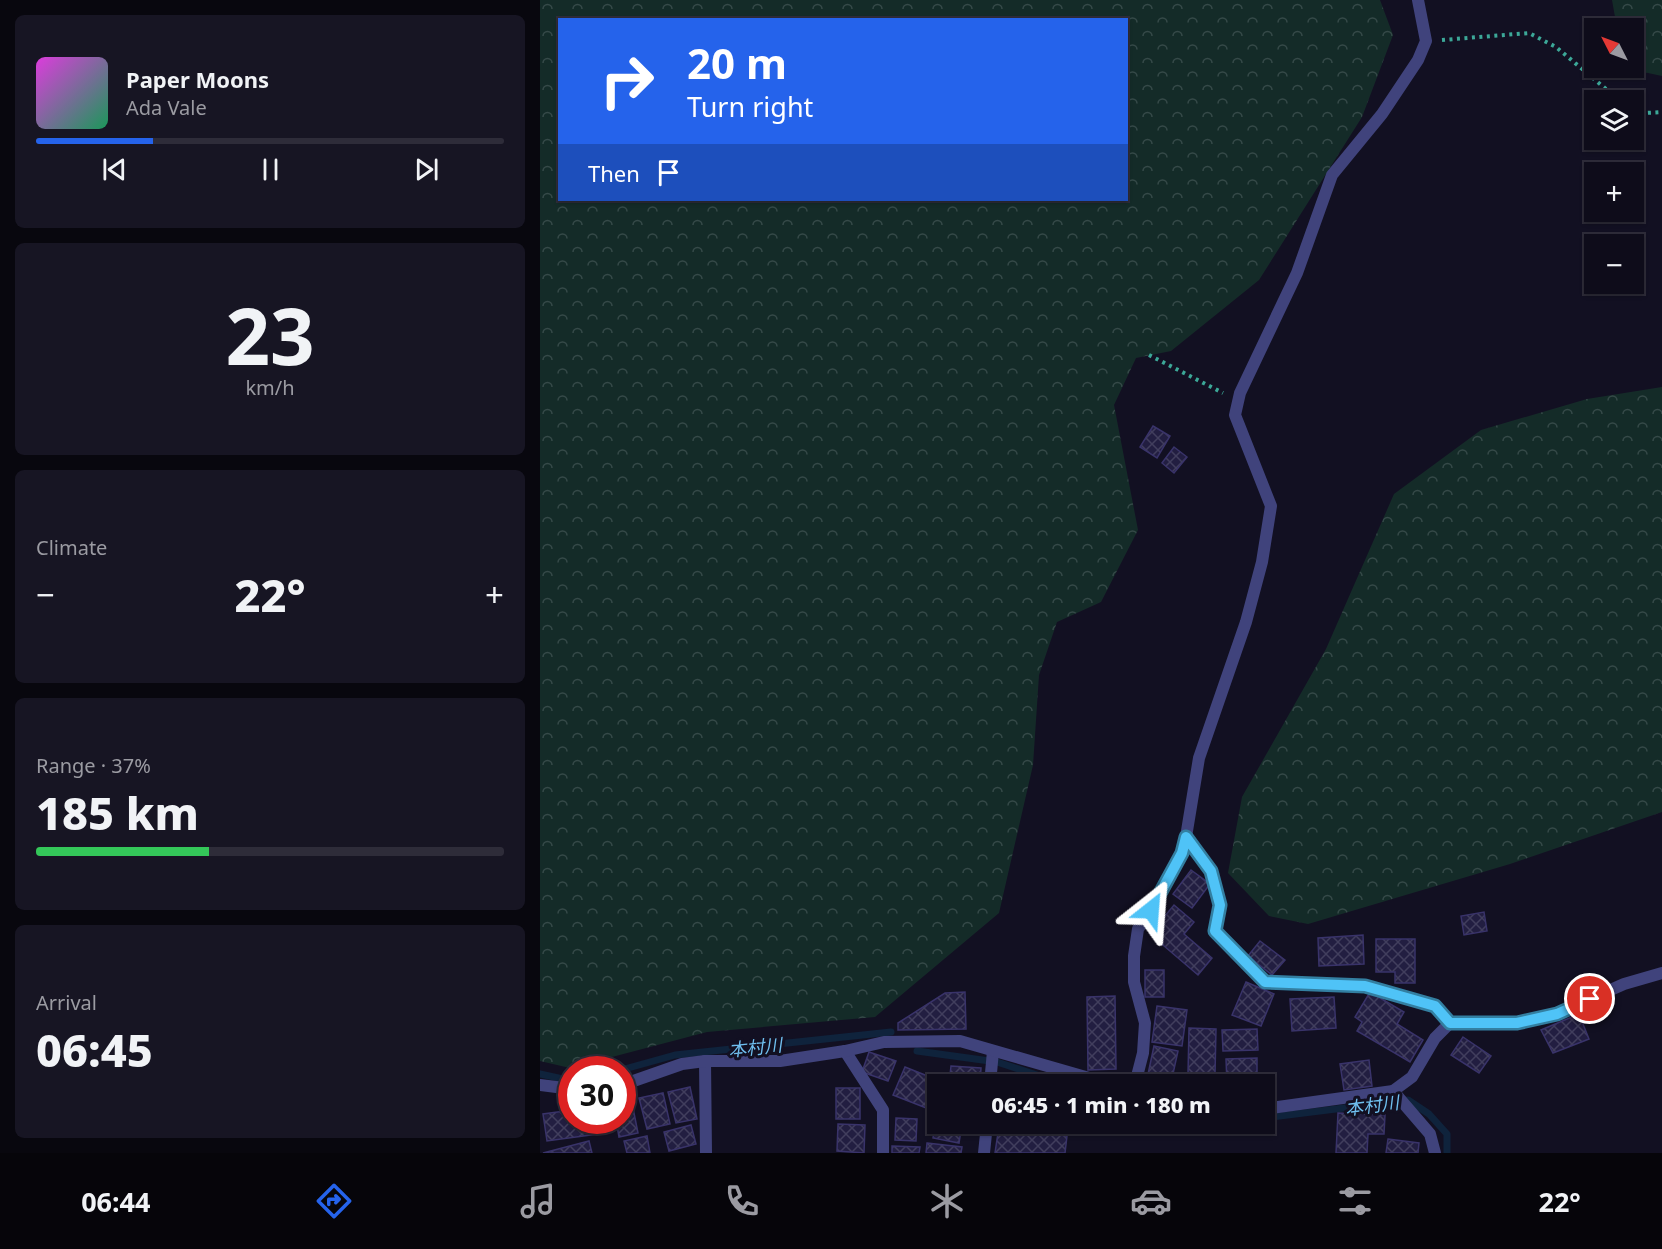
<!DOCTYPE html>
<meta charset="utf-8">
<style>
:root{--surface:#0e0c1a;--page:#171523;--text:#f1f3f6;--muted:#9b9ba2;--line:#2e2c39;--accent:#2563eb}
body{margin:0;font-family:"Noto Sans","Noto Sans JP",sans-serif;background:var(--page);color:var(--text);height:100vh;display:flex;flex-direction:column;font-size:22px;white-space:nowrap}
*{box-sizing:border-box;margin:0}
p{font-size:20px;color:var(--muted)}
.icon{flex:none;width:33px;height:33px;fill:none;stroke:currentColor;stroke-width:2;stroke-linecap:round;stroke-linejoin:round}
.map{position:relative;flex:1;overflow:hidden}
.sheet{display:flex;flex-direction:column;gap:15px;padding:15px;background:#08070e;width:540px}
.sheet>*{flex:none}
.guide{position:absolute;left:18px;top:18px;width:570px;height:183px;border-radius:0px;box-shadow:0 2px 4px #0004,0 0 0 2px var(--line);background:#2563eb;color:#fff;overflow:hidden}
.needle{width:39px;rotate:312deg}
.tools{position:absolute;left:1044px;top:18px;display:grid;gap:12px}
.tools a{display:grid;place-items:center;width:60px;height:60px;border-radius:0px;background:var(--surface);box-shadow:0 2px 4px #0004,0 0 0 2px var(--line);font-size:30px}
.speed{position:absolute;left:18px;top:1056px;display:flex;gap:12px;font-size:30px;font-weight:700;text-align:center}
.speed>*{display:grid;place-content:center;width:78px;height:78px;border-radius:50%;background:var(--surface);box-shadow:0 2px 4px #0004,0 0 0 2px var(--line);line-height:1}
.speed .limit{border:9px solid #d22;background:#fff;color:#111}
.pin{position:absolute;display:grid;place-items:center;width:51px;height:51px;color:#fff;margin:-26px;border:3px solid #fff;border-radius:50%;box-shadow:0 2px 6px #0007}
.me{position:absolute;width:66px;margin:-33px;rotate:28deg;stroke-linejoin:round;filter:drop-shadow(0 0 4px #0008)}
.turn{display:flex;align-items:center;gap:21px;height:126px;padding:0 30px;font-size:27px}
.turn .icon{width:78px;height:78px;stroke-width:2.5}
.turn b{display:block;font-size:42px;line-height:51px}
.then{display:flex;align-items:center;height:57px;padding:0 30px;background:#0003;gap:12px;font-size:22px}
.big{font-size:45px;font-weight:800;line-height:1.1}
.sheet .widget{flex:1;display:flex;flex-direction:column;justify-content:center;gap:9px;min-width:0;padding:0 21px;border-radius:9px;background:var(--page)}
.sheet .dial{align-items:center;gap:0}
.dial b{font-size:78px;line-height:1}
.song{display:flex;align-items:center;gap:18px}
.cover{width:72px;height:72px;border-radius:9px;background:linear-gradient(135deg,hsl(300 70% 55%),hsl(150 70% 35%))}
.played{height:6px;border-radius:3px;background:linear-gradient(90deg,var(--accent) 25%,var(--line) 25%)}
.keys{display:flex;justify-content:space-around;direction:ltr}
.heat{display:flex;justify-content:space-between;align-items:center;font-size:33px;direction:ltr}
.charge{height:9px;border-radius:4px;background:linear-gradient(90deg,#34c759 37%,var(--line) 0)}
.trip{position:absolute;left:387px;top:1074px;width:348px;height:60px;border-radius:0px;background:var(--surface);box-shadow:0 2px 4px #0004,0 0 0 2px var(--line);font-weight:800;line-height:60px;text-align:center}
.tabs{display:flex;height:96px;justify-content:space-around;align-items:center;background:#06050a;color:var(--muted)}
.tabs .icon{width:42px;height:42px}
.tabs .selected{color:var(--accent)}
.tabs b{font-size:27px;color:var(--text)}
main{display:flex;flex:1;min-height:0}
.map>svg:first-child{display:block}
</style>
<main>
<section class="sheet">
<div class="widget">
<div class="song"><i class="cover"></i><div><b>Paper Moons</b><p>Ada Vale</p></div></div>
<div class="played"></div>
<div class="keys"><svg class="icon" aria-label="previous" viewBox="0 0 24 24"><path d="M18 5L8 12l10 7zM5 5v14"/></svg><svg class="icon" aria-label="pause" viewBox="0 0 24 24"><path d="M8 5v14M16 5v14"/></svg><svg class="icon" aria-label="next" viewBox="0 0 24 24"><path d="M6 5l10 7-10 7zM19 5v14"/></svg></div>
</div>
<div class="widget dial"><b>23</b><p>km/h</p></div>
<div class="widget"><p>Climate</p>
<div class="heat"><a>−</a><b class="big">22°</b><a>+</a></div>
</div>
<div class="widget"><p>Range · 37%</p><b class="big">185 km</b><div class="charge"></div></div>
<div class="widget"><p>Arrival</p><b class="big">06:45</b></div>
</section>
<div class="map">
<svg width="1122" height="1153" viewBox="0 0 1122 1153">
<defs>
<pattern id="forest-crowns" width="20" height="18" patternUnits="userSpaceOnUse" patternTransform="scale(1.5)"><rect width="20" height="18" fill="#142b28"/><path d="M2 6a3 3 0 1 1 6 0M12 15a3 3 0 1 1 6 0" fill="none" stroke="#354948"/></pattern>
<pattern id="building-cross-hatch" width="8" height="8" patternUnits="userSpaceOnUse" patternTransform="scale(1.5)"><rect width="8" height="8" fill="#221e41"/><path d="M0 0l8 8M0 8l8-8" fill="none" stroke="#413e5d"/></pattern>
</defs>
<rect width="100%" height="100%" fill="#121022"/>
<g fill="url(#forest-crowns)" fill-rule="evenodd">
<path d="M0,0H840L853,35L822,117L719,280L631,351L596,358L574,405L598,530L561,602L517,622L499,675L493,765L459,913L335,1017L167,1032L30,1068L0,1061ZM20,20H586V200H20Z"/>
<path d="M1072,0H1122V76L1085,68H1094V28H1077Z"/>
<path d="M1122,387V812L970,864L768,924L729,916L688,873L702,797L786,649L854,494L941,430L1047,399Z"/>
</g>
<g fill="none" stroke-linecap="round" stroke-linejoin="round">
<g stroke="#0f233c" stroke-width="7">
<path d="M377,1051L457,1062L524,1084"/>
<path d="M81,1070L135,1055L351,1032"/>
<path d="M0,1074L32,1081"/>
<path d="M724,1118L868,1100L889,1114L907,1134V1153"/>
<path d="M650,1124L659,1126L681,1124"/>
</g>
</g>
<g fill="url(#building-cross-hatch)" stroke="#39336a" stroke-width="1.5">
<path d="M613,426L630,436L617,458L600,447Z"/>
<path d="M634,447L647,457L634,473L622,463Z"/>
<path d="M651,870L670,884L652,908L633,894Z"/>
<path d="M634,905L654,922L644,934L672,958L658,975L610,934Z"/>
<path d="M944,912L947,931L924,935L921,916Z"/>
<path d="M823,935L824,964L779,966L778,938Z"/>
<path d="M836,939H875V983H855V972H836Z"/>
<path d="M720,941L745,960L732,975L708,956Z"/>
<rect x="605" y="970" width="19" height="27"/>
<path d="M706,982L734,994L721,1026L692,1015Z"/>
<path d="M425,992L426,1029L358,1030V1023L405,993Z"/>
<path d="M830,992L864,1012L857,1024L883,1040L870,1062L817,1031L822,1022L815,1017Z"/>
<path d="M575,996L576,1069L548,1070L547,997Z"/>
<path d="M794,997L796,1028L752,1031L750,999Z"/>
<path d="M617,1006L647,1010L642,1046L612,1042Z"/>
<path d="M1039,1014L1049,1039L1013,1053L1001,1030Z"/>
<path d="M649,1028L676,1029L675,1075L648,1074Z"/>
<path d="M717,1029L718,1050L683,1051L682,1030Z"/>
<path d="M923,1037L951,1056L939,1073L911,1055Z"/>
<path d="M614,1046L638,1051L631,1083L607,1079Z"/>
<path d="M329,1052L356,1061L348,1081L322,1072Z"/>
<path d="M717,1058V1084H687L686,1059Z"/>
<path d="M829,1060L832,1086L804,1090L800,1064Z"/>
<path d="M411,1066L441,1068L440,1084H409Z"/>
<path d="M365,1067L405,1083L398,1084V1102L394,1111L353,1095Z"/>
<path d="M467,1078L487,1082L486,1084H465Z"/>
<path d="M150,1087L157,1119L136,1123L128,1092Z"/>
<rect x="296" y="1088" width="24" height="31"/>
<path d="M123,1093L130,1124L107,1129L99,1098Z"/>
<path d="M92,1103L98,1133L79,1137L76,1120H82V1106Z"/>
<path d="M32,1110V1120H64L65,1133L7,1141L3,1114Z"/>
<path d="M397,1110L398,1124H422L419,1143L393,1138Z"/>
<path d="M798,1113L845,1115L844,1134H828L827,1153H796Z"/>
<path d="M356,1118L377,1119L376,1141L355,1140Z"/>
<path d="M298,1124L325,1125L324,1153L297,1151Z"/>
<path d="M515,1124H535L531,1134L514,1127Z"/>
<path d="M151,1125L156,1144L129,1151L124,1132Z"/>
<path d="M459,1126L527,1136L525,1153H455Z"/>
<path d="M107,1136L110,1153H87L84,1141Z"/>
<path d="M848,1139L879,1143L878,1153H846Z"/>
<path d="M49,1141L52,1153H3Z"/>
<path d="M387,1143L422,1147L421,1153H386Z"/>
<path d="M352,1146L380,1147L379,1153H352Z"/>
</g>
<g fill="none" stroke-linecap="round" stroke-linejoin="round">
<g stroke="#3ca898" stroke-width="4" stroke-dasharray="3 4.5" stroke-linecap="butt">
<path d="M902,40L989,33L1016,47L1079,100"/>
<path d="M1094,108L1105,113L1122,112"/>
<path d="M609,355L683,393"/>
</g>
<g stroke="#40437c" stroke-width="12">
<path d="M878,0L886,41L878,60L842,114L792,175L757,273L700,393L695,415L731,506L722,562L706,622L659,758L646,837L671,871L680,905L675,931L725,982L825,986L895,1006L910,1023"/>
<path d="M305,1051L343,1110V1153"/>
<path d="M165,1061L166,1153"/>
<path d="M450,1084L453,1051"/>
<path d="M595,1084L603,1053L605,1023L594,982V956L598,929L611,910L641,853L646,837"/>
<path d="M0,1085L32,1089"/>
<path d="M82,1085L142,1064L165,1061H240L305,1051L344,1042L420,1041L570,1084"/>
<path d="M853,1091L890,1134L895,1153"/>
<path d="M724,1109L853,1091L872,1077L895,1038L910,1023H977L1016,1014L1084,984L1122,973"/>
<path d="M444,1153L447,1124"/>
</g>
</g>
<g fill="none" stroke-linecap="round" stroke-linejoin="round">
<g stroke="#337fa1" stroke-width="15">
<path id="route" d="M611,910L642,853L646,837L671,871L680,905L675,931L725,982L825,986L895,1006L910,1023H977L1017,1014L1050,999"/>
</g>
<use href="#route" stroke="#4fc3f7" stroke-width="10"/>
</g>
<g text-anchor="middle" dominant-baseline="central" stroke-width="6" stroke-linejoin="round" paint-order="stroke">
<g font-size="18" font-style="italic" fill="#6fbfef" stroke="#121022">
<text transform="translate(215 1047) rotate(-6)">本村川</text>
<text transform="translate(832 1105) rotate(-7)">本村川</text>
</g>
</g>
</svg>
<div class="tools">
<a><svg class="needle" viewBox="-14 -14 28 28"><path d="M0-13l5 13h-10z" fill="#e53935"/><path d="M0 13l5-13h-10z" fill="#9b9ba2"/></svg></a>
<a><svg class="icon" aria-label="layers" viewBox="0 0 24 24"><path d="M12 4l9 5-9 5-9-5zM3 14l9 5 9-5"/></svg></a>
<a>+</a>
<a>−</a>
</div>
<div class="speed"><div class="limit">30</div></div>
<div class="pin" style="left:1050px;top:999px;background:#d93025"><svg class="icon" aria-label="arrive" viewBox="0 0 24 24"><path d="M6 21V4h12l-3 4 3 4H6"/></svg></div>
<svg class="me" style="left:611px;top:910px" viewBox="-20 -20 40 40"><path d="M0-17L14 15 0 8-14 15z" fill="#4fc3f7" stroke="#fff" stroke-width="4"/></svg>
<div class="trip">06:45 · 1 min · 180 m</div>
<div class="guide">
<div class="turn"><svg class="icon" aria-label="right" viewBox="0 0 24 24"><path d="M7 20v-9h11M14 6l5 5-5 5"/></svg><div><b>20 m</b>Turn right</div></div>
<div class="then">Then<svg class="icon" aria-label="arrive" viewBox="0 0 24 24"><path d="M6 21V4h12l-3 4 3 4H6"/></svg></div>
</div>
</div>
</main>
<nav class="tabs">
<b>06:44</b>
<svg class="icon selected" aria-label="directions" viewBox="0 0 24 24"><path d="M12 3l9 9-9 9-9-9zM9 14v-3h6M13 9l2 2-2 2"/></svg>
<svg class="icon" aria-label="music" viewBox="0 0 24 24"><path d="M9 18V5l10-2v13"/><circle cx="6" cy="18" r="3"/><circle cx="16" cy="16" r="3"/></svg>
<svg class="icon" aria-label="phone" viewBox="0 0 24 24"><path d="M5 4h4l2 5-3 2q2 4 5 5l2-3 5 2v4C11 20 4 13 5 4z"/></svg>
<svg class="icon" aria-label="climate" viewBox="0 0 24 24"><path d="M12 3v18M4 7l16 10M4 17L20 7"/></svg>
<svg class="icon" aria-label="car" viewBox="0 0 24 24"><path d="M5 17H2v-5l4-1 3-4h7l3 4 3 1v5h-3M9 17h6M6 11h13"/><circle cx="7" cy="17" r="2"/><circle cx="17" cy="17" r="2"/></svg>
<svg class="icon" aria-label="filters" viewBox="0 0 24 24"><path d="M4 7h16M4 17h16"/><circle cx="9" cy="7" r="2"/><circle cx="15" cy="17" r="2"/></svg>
<b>22°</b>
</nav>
